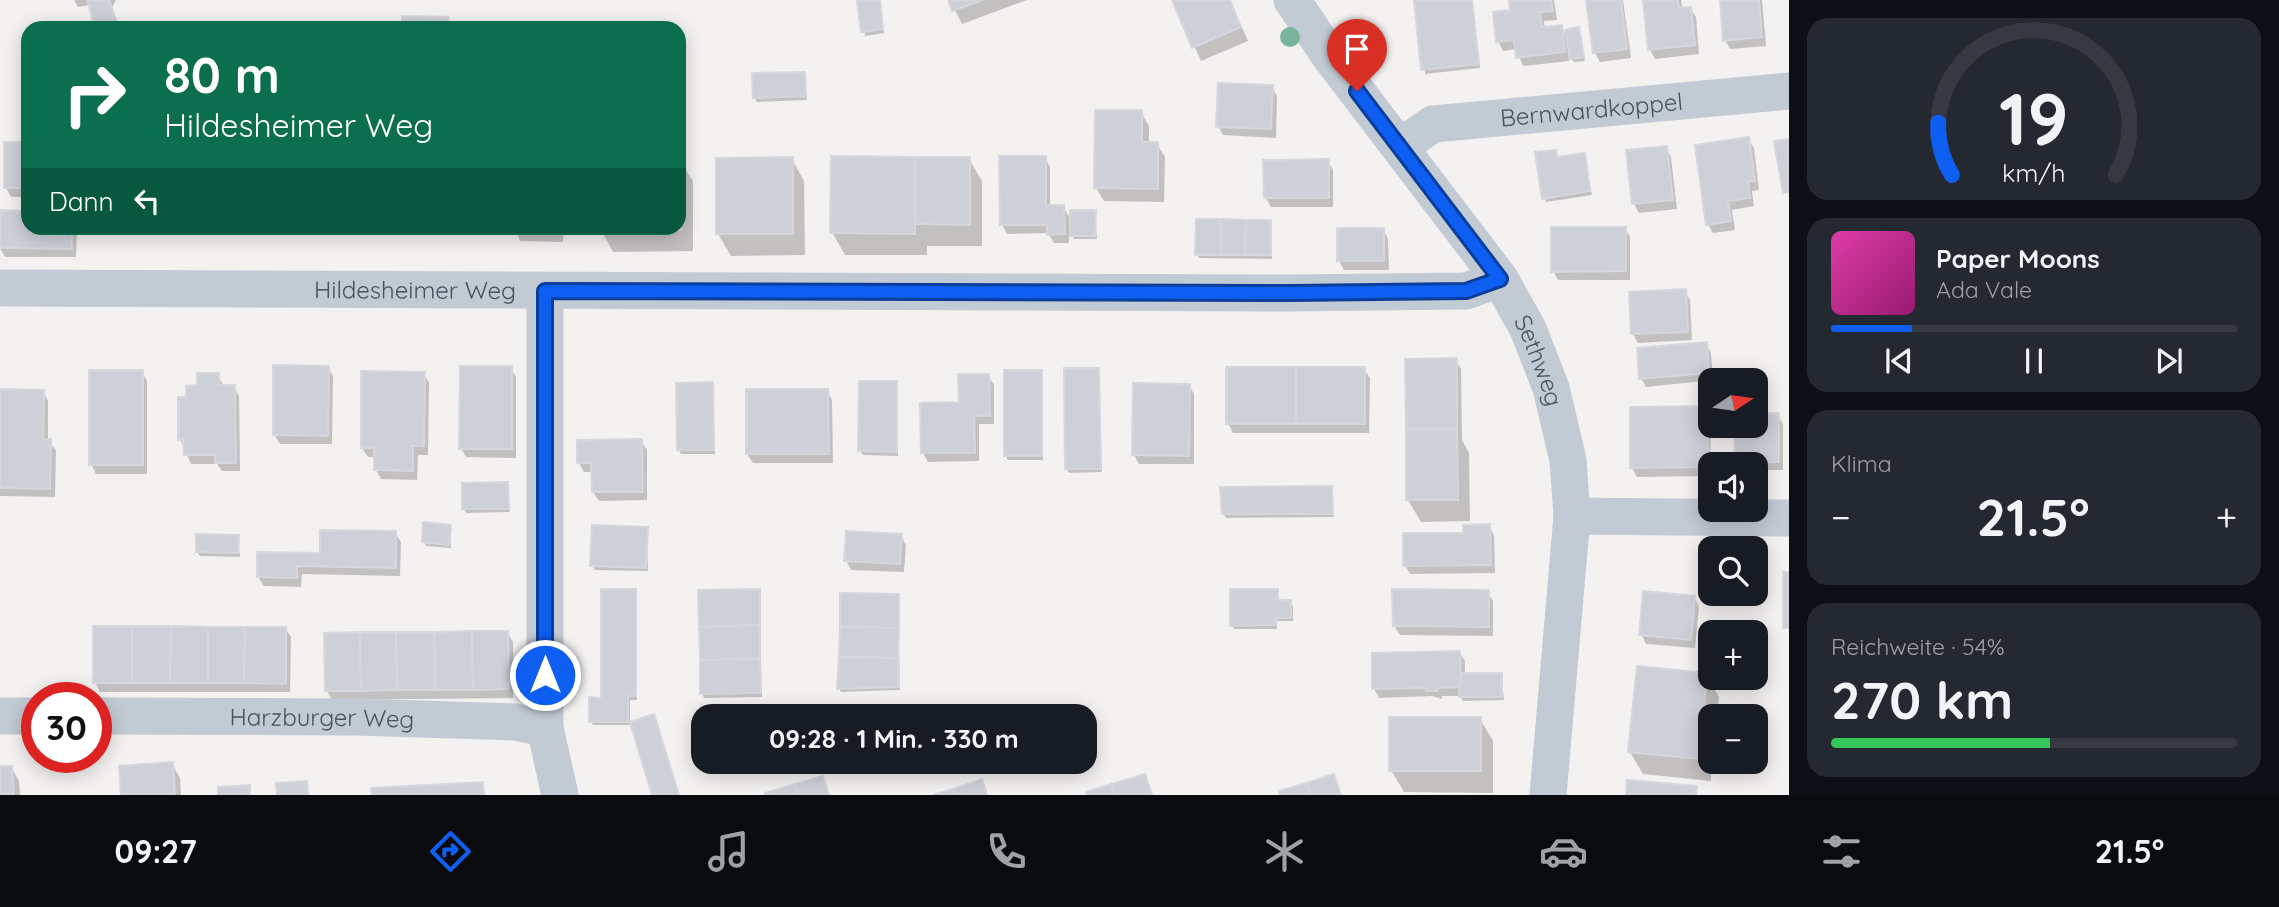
<!DOCTYPE html>
<html lang="de">
<meta charset="utf-8">
<style>
:root{--surface:#171b24;--page:#242831;--text:#f1f3f6;--muted:#9ea1a6;--line:#363941;--accent:#0e5ff1}
body{margin:0;font-family:Quicksand,sans-serif;background:var(--page);color:var(--text);height:100vh;display:flex;flex-direction:column;font-size:26px;white-space:nowrap}
*{box-sizing:border-box;margin:0}
p{font-size:23px;color:var(--muted)}
.icon{flex:none;width:38px;height:38px;fill:none;stroke:currentColor;stroke-width:2;stroke-linecap:round;stroke-linejoin:round}
.map{position:relative;flex:1;overflow:hidden}
.side{display:flex;flex-direction:column;gap:18px;padding:18px;background:#0d0f14;width:490px}
.side>*{flex:none}
.guide{position:absolute;left:21px;top:21px;width:665px;height:214px;border-radius:21px;box-shadow:0 4px 18px #0003;background:#0b6e4f;color:#fff;overflow:hidden}
.needle{width:46px;rotate:77deg}
.fabs{position:absolute;left:1698px;top:368px;display:grid;gap:14px}
.fabs a{display:grid;place-items:center;width:70px;height:70px;border-radius:14px;background:var(--surface);box-shadow:0 4px 18px #0003;font-size:35px}
.speed{position:absolute;left:21px;top:682px;display:flex;gap:14px;font-size:35px;font-weight:700;text-align:center}
.speed>*{display:grid;place-content:center;width:91px;height:91px;border-radius:50%;background:var(--surface);box-shadow:0 4px 18px #0003;line-height:1}
.speed .limit{border:10px solid #d22;background:#fff;color:#111}
.pin{position:absolute;display:grid;place-items:center;width:60px;height:60px;color:#fff;margin:-72px -30px;border-radius:50% 50% 50% 0;rotate:-45deg;box-shadow:0 0 7px #0007}
.pin .icon{rotate:45deg}
.me{position:absolute;width:77px;margin:-38px;rotate:0deg;stroke-linejoin:round;filter:drop-shadow(0 0 5px #0008)}
.turn{display:flex;align-items:center;gap:24px;height:147px;padding:0 28px;font-size:32px}
.turn .icon{width:91px;height:91px;stroke-width:2.5}
.turn b{display:block;font-size:49px;line-height:60px}
.then{display:flex;align-items:center;height:66px;padding:0 28px;background:#0003;gap:14px;font-size:26px}
.big{font-size:52px;font-weight:700;line-height:1.1}
.side .card{flex:1;display:flex;flex-direction:column;justify-content:center;gap:10px;min-width:0;padding:0 24px;border-radius:21px;background:var(--page)}
.side .dial{align-items:center;gap:0}
.dial svg{height:182px;overflow:visible;fill:none;stroke:var(--line);stroke-width:7;stroke-linecap:round;text-anchor:middle}
.dial text{fill:var(--text);stroke:none}
.song{display:flex;align-items:center;gap:21px}
.cover{width:84px;height:84px;border-radius:10px;background:linear-gradient(135deg,hsl(320 70% 55%),hsl(320 70% 35%))}
.played{height:7px;border-radius:4px;background:linear-gradient(90deg,var(--accent) 20%,var(--line) 20%)}
.keys{display:flex;justify-content:space-around;direction:ltr}
.heat{display:flex;justify-content:space-between;align-items:center;font-size:38px;direction:ltr}
.charge{height:10px;border-radius:5px;background:linear-gradient(90deg,#34c759 54%,var(--line) 0)}
.trip{position:absolute;left:691px;top:704px;width:406px;height:70px;border-radius:21px;background:var(--surface);box-shadow:0 4px 18px #0003;font-weight:700;line-height:70px;text-align:center}
.tab-bar{display:flex;height:112px;justify-content:space-around;align-items:center;background:#090b0e;color:var(--muted)}
.tab-bar .icon{width:49px;height:49px}
.tab-bar .selected{color:var(--accent)}
.tab-bar b{font-size:32px;color:var(--text)}
main{display:flex;flex:1;min-height:0}
.map>svg:first-child{display:block}
</style>
<main>
<div class="map">
<svg width="1789" height="795" viewBox="0 0 1789 795">
<rect width="100%" height="100%" fill="#f4f2f1"/>
<g fill="#0003">
<path d="M74,0H116L112,8L120,28H67L95,23L90,5L78,7Z"/>
<path d="M859,0H880L884,33L865,36Z"/>
<path d="M950,0H1027L962,24Z"/>
<path d="M1174,0H1230L1248,41L1201,61Z"/>
<path d="M1426,0H1472L1480,68L1425,74Z"/>
<path d="M1511,0H1554L1557,20L1544,21L1545,29L1561,27L1568,39L1578,29L1585,61L1574,62L1568,53L1569,61L1523,66L1516,49L1503,51L1498,41L1512,12Z"/>
<path d="M1588,0H1623L1631,58L1600,62L1595,53Z"/>
<path d="M1644,0H1681L1682,9L1690,8L1696,17L1699,54L1655,59L1650,50Z"/>
<path d="M1721,0H1762L1766,46L1730,49L1725,40Z"/>
<path d="M804,74L807,100L757,102L755,98Z"/>
<path d="M1272,87L1277,96L1276,138L1223,135L1218,126Z"/>
<path d="M1141,112L1149,126V144H1157L1165,157L1164,202L1104,201L1096,188Z"/>
<path d="M1748,139L1754,148L1759,190L1752,191L1754,206L1732,210L1735,230L1713,233L1708,224Z"/>
<path d="M28,144V197H11L6,188Z"/>
<path d="M1666,148L1671,157L1677,209L1639,213L1634,204Z"/>
<path d="M1555,151L1558,159L1584,155L1592,195L1546,202L1544,198Z"/>
<path d="M1045,158L1050,167V207H1063L1072,221L1095,211L1097,239H1074L1069,230V243H1054L1048,233L1007,234L1002,225Z"/>
<path d="M679,159L693,181V251L613,252L600,228H679Z"/>
<path d="M792,159L804,181L805,255L731,256L718,234V160Z"/>
<path d="M969,159L982,181V246H927V255H845L832,232Z"/>
<path d="M1328,161L1333,170V207H1271L1266,198Z"/>
<path d="M0,212L28,213V228H77L76,257H5L0,248Z"/>
<path d="M1270,222L1272,259L1199,258L1197,254Z"/>
<path d="M515,228H564L563,242L520,241Z"/>
<path d="M1625,228L1630,237V280H1558L1553,271Z"/>
<path d="M1383,229L1388,239L1389,270H1344L1339,261Z"/>
<path d="M1685,291L1690,300L1692,340L1638,343L1633,334L1631,294Z"/>
<path d="M1706,344L1711,353L1713,380L1646,387L1641,378Z"/>
<path d="M1456,360L1461,369L1462,440L1469,453L1470,521L1421,522L1408,500Z"/>
<path d="M328,367L333,376L332,444H280L274,434Z"/>
<path d="M511,368L516,377V458L466,457L461,448Z"/>
<path d="M1364,369L1370,378L1369,433H1233L1228,423Z"/>
<path d="M1098,370L1102,472L1069,473L1067,469Z"/>
<path d="M1041,371L1043,460H1008L1005,455Z"/>
<path d="M142,372L147,381V474H96L91,464Z"/>
<path d="M424,373L429,383L428,455H418L417,480L381,479L376,470V457H368L362,448Z"/>
<path d="M218,375L224,387H234L239,396L240,471H222L217,464H191L180,439L199,387Z"/>
<path d="M988,376L994,385V424H979V461L928,462L923,453L961,404Z"/>
<path d="M896,383L898,456L863,455L860,451Z"/>
<path d="M712,384L715,454H681L678,449Z"/>
<path d="M1189,385L1194,394V464H1139L1134,455Z"/>
<path d="M0,391H43L48,401V441L56,450L55,497L0,496Z"/>
<path d="M827,391L832,400L833,463H753L747,454Z"/>
<path d="M1706,408L1711,425L1710,476L1637,477L1632,468Z"/>
<path d="M1778,415L1783,424V470H1755V464H1738L1736,461L1755,425Z"/>
<path d="M641,441L647,450V500L599,501L593,492V472H584L579,463Z"/>
<path d="M507,484L510,512L466,513L464,509Z"/>
<path d="M1331,487L1334,517L1226,518L1223,514Z"/>
<path d="M450,526L451,548L426,546L424,542Z"/>
<path d="M1489,526L1494,535L1495,573L1410,574L1405,565Z"/>
<path d="M647,528L648,571L595,570L592,566Z"/>
<path d="M395,533L401,542L400,576L302,574L301,587L264,586L258,577Z"/>
<path d="M238,536L240,557L200,556L197,552Z"/>
<path d="M901,536L906,545L904,572L851,570L846,560Z"/>
<path d="M635,591L637,700H630V723L653,716L679,795H654L632,725H593L591,721L603,699Z"/>
<path d="M759,591L762,697L704,698L702,693Z"/>
<path d="M1277,591L1280,602H1290L1293,606V621H1277V629H1234L1232,625Z"/>
<path d="M1487,591L1493,601V636L1400,635L1394,626Z"/>
<path d="M898,596L900,690L841,692L839,688Z"/>
<path d="M1694,597L1699,607L1695,648L1646,644L1641,634Z"/>
<path d="M285,628L291,637L290,692H100L95,682Z"/>
<path d="M507,632L513,642V698L332,700L327,691Z"/>
<path d="M1459,652L1465,661V675L1501,674L1504,700L1463,701L1460,696H1442V699L1432,696L1379,698L1374,689Z"/>
<path d="M1706,675L1719,697L1717,716H1710L1711,781L1643,774L1630,752Z"/>
<path d="M1480,719L1493,741V793L1404,792L1391,770Z"/>
<path d="M172,764L180,778L181,795H123L121,767Z"/>
<path d="M11,767L19,781L20,795H0V768Z"/>
</g>
<g fill="#cdd0d7" stroke="#d5d7dd" stroke-width="2">
<path d="M87,0H109L119,28H61L93,21Z"/>
<path d="M857,0H880L883,29L861,32Z"/>
<path d="M948,0H983L952,11Z"/>
<path d="M1172,0H1230L1241,27L1192,48Z"/>
<path d="M1414,0H1472L1479,64L1421,70Z"/>
<path d="M1509,0H1551L1553,11L1540,12L1542,27L1562,25L1565,52L1516,58L1514,40L1496,42L1493,12L1510,10Z"/>
<path d="M1586,0H1621L1627,49L1593,53Z"/>
<path d="M1643,0H1678L1679,8L1691,7L1695,45L1648,50Z"/>
<path d="M1720,0H1759L1762,37L1723,41Z"/>
<path d="M402,16L449,17L448,28H402Z"/>
<path d="M1579,27L1584,57L1570,59L1565,30Z"/>
<path d="M805,72L806,96L753,98L752,73Z"/>
<path d="M1218,83L1273,85L1271,129L1216,127Z"/>
<path d="M1095,110H1142V142H1158V189L1094,188Z"/>
<path d="M1749,137L1755,181L1748,182L1750,198L1728,201L1731,221L1706,225L1695,145Z"/>
<path d="M1789,139V192L1783,193L1774,141Z"/>
<rect x="4" y="142" width="24" height="46"/>
<path d="M1667,146L1673,200L1632,204L1626,150Z"/>
<path d="M1556,150L1557,157L1585,153L1590,191L1542,199L1535,152Z"/>
<path d="M831,156L915,157V234L830,233Z"/>
<path d="M999,156H1046V205H1064L1065,234L1047,235V225H1000Z"/>
<path d="M793,157V234H716V158Z"/>
<path d="M915,157H970V225L915,224Z"/>
<path d="M679,158L681,230H598V228H679Z"/>
<path d="M1329,159V198H1264L1263,160Z"/>
<path d="M0,210L28,211V228H72V249L0,248Z"/>
<path d="M1070,210H1096L1095,236H1070Z"/>
<path d="M1196,219H1221V255H1195Z"/>
<path d="M1221,219L1246,220L1245,255H1221Z"/>
<path d="M1246,220H1271V255H1245Z"/>
<path d="M1551,227H1626V271L1551,272Z"/>
<path d="M513,228H559V233L513,232Z"/>
<rect x="1337" y="228" width="47" height="33"/>
<path d="M1686,289L1688,332L1631,334L1629,292Z"/>
<path d="M1707,342L1709,373L1639,379L1637,348Z"/>
<path d="M1457,358V429H1406L1405,359Z"/>
<path d="M273,365L329,366L328,436L273,435Z"/>
<path d="M460,366H512V449H459Z"/>
<rect x="1226" y="367" width="70" height="57"/>
<rect x="1296" y="367" width="69" height="57"/>
<path d="M1064,368H1099L1101,469H1065Z"/>
<rect x="89" y="370" width="54" height="95"/>
<rect x="1004" y="370" width="38" height="86"/>
<path d="M361,371L425,372L424,446H413V471L374,470V448H361Z"/>
<path d="M197,373H219V385H235L236,463H215V455H184L183,439L178,440V397H186V386L197,385Z"/>
<path d="M958,374H989L990,416H974L975,453H921L920,403L959,402Z"/>
<path d="M859,381H897V452L858,451Z"/>
<path d="M713,382L714,450H677L676,383Z"/>
<path d="M1133,383L1190,384L1189,456L1132,455Z"/>
<path d="M0,389L44,390L43,439H51L50,489L0,488Z"/>
<path d="M746,389H828L829,454H746Z"/>
<path d="M1707,406L1708,467L1630,468V407Z"/>
<path d="M1755,413H1779V462L1735,461L1734,425H1755Z"/>
<path d="M1406,429H1457L1458,500H1406Z"/>
<path d="M642,439L643,492H592L591,463H577V440Z"/>
<path d="M508,482L509,509H462V483Z"/>
<path d="M1332,486L1333,514H1222L1220,487Z"/>
<path d="M423,522L451,525L449,545L422,542Z"/>
<path d="M1490,524L1491,565L1403,566V533H1463V525Z"/>
<path d="M592,525L648,527L646,568L590,566Z"/>
<path d="M320,530L396,531V568L297,566V578L257,577V552L320,553Z"/>
<path d="M846,531L902,534L900,564L844,561Z"/>
<path d="M196,534L239,535L238,553L196,552Z"/>
<rect x="1783" y="572" width="6" height="56"/>
<path d="M601,589H636V696H628V722H589V697L601,698Z"/>
<path d="M760,589V625L699,627L698,590Z"/>
<path d="M1230,589H1278V600H1291V618H1276V625L1230,626Z"/>
<path d="M1392,589L1489,590V627L1393,626Z"/>
<path d="M1643,591L1695,596L1691,640L1639,635Z"/>
<path d="M840,593L899,594V628L840,627Z"/>
<path d="M760,625V659L700,660L699,627Z"/>
<rect x="93" y="626" width="39" height="57"/>
<path d="M132,626H171L170,683H132Z"/>
<path d="M171,626L208,627V683H170Z"/>
<path d="M208,627H245L244,683H208Z"/>
<path d="M245,627H286V684L244,683Z"/>
<path d="M840,627L899,628L898,658L839,657Z"/>
<path d="M472,631L473,690H435L434,632Z"/>
<path d="M472,631H508L509,689L473,690Z"/>
<path d="M360,632L361,691H325L324,633Z"/>
<path d="M360,632H396L397,690L361,691Z"/>
<path d="M396,632H434L435,690H397Z"/>
<path d="M1460,651L1461,687L1438,688L1437,691H1426V688L1372,689V653Z"/>
<path d="M839,657L898,658L899,687L837,689Z"/>
<path d="M760,659L761,693L700,694V660Z"/>
<path d="M1637,666L1707,673L1699,759L1628,752Z"/>
<path d="M1461,673H1502V697H1459Z"/>
<path d="M654,714L679,795H652L630,722Z"/>
<rect x="1389" y="717" width="92" height="54"/>
<path d="M173,762L175,795H121L119,766Z"/>
<path d="M0,766H12L14,795H0Z"/>
<path d="M1145,774L1152,795H1115L1112,784Z"/>
<path d="M1334,774L1341,795H1311L1307,783Z"/>
<path d="M823,776L829,795H798L795,784Z"/>
<path d="M982,779L987,795H955L953,789Z"/>
<path d="M1627,780L1697,786L1696,795H1626Z"/>
<path d="M307,781L308,795H277L276,783Z"/>
<path d="M483,782L484,795H372L371,788Z"/>
<path d="M1307,783L1311,795H1280L1279,791Z"/>
<path d="M795,784L798,795H765V793Z"/>
<path d="M1112,784L1115,795H1087L1086,792Z"/>
<path d="M250,785V795H218V787Z"/>
<path d="M953,789L955,795H933Z"/>
</g>
<g fill="none" stroke-linecap="round" stroke-linejoin="round">
<g stroke="#c2cad4" stroke-width="37">
<path id="s1" d="M1292,0L1329,55L1500,279L1528,329L1551,388L1568,460L1572,516L1548,795"/>
<path id="s2" d="M1401,146L1433,124L1789,91"/>
<path id="s3" d="M0,288L1289,293L1466,291L1500,279"/>
<path d="M545,291V728L560,795"/>
<path d="M1572,516L1789,518"/>
<path d="M0,716H37"/>
<path id="s4" d="M96,716L353,717L515,722L545,728"/>
</g>
</g>
<circle fill="#78b59b" cx="1290" cy="37" r="10"/>
<g fill="none" stroke-linecap="round" stroke-linejoin="round">
<g stroke="#093e9d" stroke-width="18">
<path id="route" d="M545,675V291L1289,293L1466,291L1500,279L1357,91"/>
</g>
<use href="#route" stroke="#0e5ff1" stroke-width="12"/>
</g>
<g text-anchor="middle" dominant-baseline="central" stroke-width="7" stroke-linejoin="round" paint-order="stroke">
<g font-size="24" fill="#485360" stroke="#fff">
<text stroke="none"><textPath href="#s2" startOffset="198">Bernwardkoppel</textPath></text>
<text stroke="none"><textPath href="#s3" startOffset="415">Hildesheimer Weg</textPath></text>
<text stroke="none"><textPath href="#s1" startOffset="439">Sethweg</textPath></text>
<text stroke="none"><textPath href="#s4" startOffset="226">Harzburger Weg</textPath></text>
</g>
</g>
</svg>
<div class="fabs">
<a><svg class="needle" viewBox="-14 -14 28 28"><path d="M0-13l5 13h-10z" fill="#e53935"/><path d="M0 13l5-13h-10z" fill="#9ea1a6"/></svg></a>
<a><svg class="icon" aria-label="sound" viewBox="0 0 24 24"><path d="M4 9h4l5-4v14l-5-4H4zM17 9q2 3 0 6"/></svg></a>
<a><svg class="icon" aria-label="search" viewBox="0 0 24 24"><circle cx="10" cy="10" r="6"/><path d="M15 15l6 6"/></svg></a>
<a>+</a>
<a>−</a>
</div>
<div class="speed"><div class="limit">30</div></div>
<div class="pin" style="left:1357px;top:91px;background:#d93025"><svg class="icon" aria-label="arrive" viewBox="0 0 24 24"><path d="M6 21V4h12l-3 4 3 4H6"/></svg></div>
<svg class="me" style="left:545px;top:675px" viewBox="-20 -20 40 40"><circle r="17" fill="#0e5ff1" stroke="#fff" stroke-width="3"/><path d="M0-11L8 9 0 5-8 9z" fill="#fff"/></svg>
<div class="trip">09:28 · 1 Min. · 330 m</div>
<div class="guide">
<div class="turn"><svg class="icon" aria-label="right" viewBox="0 0 24 24"><path d="M7 20v-9h11M14 6l5 5-5 5"/></svg><div><b>80 m</b>Hildesheimer Weg</div></div>
<div class="then">Dann<svg class="icon" aria-label="left" viewBox="0 0 24 24"><path d="M17 20v-9H6M10 6l-5 5 5 5"/></svg></div>
</div>
</div>
<section class="side">
<div class="card dial"><svg viewBox="0 0 100 80">
<path d="M14 69A42 42 0 1 1 86 69"/>
<path d="M14 69A42 42 0 0 1 8 46" stroke="#0e5ff1"/>
<text x="50" y="56" font-size="32" font-weight="700">19</text>
<text x="50" y="72" font-size="11">km/h</text>
</svg></div>
<div class="card">
<div class="song"><i class="cover"></i><div><b>Paper Moons</b><p>Ada Vale</p></div></div>
<div class="played"></div>
<div class="keys"><svg class="icon" aria-label="previous" viewBox="0 0 24 24"><path d="M18 5L8 12l10 7zM5 5v14"/></svg><svg class="icon" aria-label="pause" viewBox="0 0 24 24"><path d="M8 5v14M16 5v14"/></svg><svg class="icon" aria-label="next" viewBox="0 0 24 24"><path d="M6 5l10 7-10 7zM19 5v14"/></svg></div>
</div>
<div class="card"><p>Klima</p>
<div class="heat"><a>−</a><b class="big">21.5°</b><a>+</a></div>
</div>
<div class="card"><p>Reichweite · 54%</p><b class="big">270 km</b><div class="charge"></div></div>
</section>
</main>
<nav class="tab-bar">
<b>09:27</b>
<svg class="icon selected" aria-label="directions" viewBox="0 0 24 24"><path d="M12 3l9 9-9 9-9-9zM9 14v-3h6M13 9l2 2-2 2"/></svg>
<svg class="icon" aria-label="music" viewBox="0 0 24 24"><path d="M9 18V5l10-2v13"/><circle cx="6" cy="18" r="3"/><circle cx="16" cy="16" r="3"/></svg>
<svg class="icon" aria-label="phone" viewBox="0 0 24 24"><path d="M5 4h4l2 5-3 2q2 4 5 5l2-3 5 2v4C11 20 4 13 5 4z"/></svg>
<svg class="icon" aria-label="climate" viewBox="0 0 24 24"><path d="M12 3v18M4 7l16 10M4 17L20 7"/></svg>
<svg class="icon" aria-label="car" viewBox="0 0 24 24"><path d="M5 17H2v-5l4-1 3-4h7l3 4 3 1v5h-3M9 17h6M6 11h13"/><circle cx="7" cy="17" r="2"/><circle cx="17" cy="17" r="2"/></svg>
<svg class="icon" aria-label="filters" viewBox="0 0 24 24"><path d="M4 7h16M4 17h16"/><circle cx="9" cy="7" r="2"/><circle cx="15" cy="17" r="2"/></svg>
<b>21.5°</b>
</nav>
